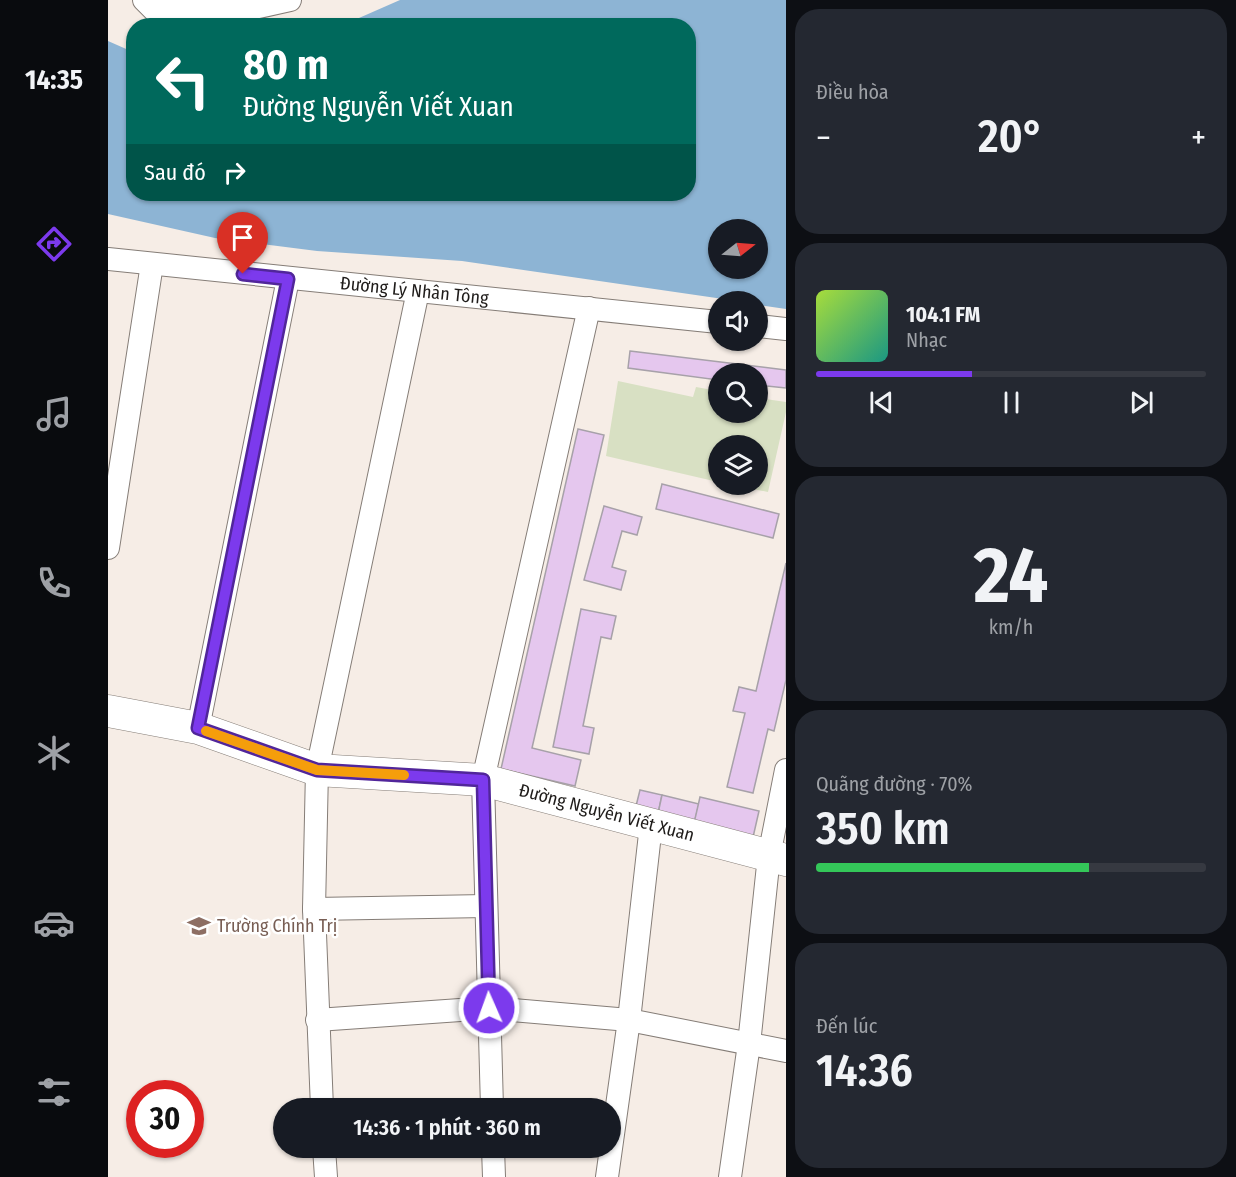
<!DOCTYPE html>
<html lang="vi">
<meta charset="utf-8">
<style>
:root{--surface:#171b24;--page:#242831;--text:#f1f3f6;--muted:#9ea1a6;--line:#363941;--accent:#7c3aed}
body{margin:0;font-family:"Fira Sans Condensed",sans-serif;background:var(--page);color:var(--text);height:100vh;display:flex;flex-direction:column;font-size:22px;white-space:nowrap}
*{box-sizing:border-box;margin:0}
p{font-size:20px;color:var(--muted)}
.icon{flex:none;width:33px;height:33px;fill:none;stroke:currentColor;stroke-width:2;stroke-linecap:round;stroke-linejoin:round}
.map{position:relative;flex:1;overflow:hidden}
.drawer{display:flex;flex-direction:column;gap:9px;padding:9px;background:#0d0f14;width:450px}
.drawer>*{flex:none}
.banner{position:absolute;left:18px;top:18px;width:570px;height:183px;border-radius:24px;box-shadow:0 2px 4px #0004;background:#00695c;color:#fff;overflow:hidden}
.needle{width:39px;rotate:73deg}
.fabs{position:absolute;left:600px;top:219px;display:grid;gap:12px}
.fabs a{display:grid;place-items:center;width:60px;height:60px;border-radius:50%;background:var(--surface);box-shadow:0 2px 4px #0004;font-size:30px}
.speed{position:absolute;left:18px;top:1080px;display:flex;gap:12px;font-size:30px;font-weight:700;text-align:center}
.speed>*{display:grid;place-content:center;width:78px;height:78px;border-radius:50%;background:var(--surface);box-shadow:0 2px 4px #0004;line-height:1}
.speed .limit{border:9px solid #d22;background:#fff;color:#111}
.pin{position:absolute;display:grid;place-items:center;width:51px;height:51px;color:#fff;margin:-62px -26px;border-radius:50% 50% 50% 0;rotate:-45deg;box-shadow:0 0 6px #0007}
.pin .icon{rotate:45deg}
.me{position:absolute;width:66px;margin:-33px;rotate:358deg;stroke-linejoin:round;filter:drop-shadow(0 0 4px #0008)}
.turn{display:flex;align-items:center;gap:21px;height:126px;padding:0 18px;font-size:27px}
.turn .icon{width:78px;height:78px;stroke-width:2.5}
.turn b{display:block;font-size:42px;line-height:51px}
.then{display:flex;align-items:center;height:57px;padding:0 18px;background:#0003;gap:12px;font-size:22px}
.big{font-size:45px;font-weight:600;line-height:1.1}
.drawer .widget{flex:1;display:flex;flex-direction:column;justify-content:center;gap:9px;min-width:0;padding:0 21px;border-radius:24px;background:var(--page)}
.drawer .dial{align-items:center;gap:0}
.dial b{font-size:78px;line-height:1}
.song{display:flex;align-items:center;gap:18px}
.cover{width:72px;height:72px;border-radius:9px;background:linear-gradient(135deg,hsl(80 70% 55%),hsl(170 70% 35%))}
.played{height:6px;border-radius:3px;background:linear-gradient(90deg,var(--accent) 40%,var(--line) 40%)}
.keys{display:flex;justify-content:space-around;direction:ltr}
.heat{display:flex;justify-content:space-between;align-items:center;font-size:33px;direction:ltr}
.charge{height:9px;border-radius:4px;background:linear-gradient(90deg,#34c759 70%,var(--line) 0)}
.trip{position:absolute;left:165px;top:1098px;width:348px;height:60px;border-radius:30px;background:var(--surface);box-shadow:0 2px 4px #0004;font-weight:600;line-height:60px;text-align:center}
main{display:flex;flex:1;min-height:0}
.tabs{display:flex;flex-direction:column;width:108px;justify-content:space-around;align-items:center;background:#090b0e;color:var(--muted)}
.tabs .icon{width:42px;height:42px}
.tabs .on{color:var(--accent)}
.tabs b{font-size:27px;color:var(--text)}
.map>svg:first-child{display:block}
</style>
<main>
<nav class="tabs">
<b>14:35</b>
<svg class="icon on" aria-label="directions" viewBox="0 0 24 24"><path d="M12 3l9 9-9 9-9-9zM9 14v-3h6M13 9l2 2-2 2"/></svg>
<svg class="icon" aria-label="music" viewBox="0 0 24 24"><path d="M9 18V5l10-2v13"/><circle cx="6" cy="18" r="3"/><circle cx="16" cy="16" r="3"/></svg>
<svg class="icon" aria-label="phone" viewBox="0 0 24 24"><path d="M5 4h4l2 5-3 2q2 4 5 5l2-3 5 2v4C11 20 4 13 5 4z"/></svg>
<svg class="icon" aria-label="climate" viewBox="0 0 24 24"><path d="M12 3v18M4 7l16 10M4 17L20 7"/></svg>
<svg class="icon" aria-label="car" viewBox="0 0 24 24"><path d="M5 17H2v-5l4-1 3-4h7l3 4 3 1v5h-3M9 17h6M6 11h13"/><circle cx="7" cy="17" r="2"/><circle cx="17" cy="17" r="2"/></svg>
<svg class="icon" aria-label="filters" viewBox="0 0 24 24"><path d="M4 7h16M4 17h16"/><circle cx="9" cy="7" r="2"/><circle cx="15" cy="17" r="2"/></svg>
</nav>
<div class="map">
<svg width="678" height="1177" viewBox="0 0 678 1177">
<rect width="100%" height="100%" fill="#f6ede6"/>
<path fill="#d8e0c3" d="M510,381L585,397L588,387L610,391V412H650V398L678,402V412L660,492L623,485L650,484V446H610V482L498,456Z"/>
<path fill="#8db4d4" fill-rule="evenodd" d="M292,0H678V309L650,305V302L629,301L354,261L209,251L107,238L0,214V41L25,52L26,194H580V26L235,25ZM610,230H650V268H610Z"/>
<g fill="#e5c7ee" stroke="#a7a1a9" stroke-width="1.5">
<path d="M522,351L678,370V388L650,385V374H610V380L520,368Z"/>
<path d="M470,429L496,435L424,748L473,760L467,786L393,769Z"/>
<path d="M554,484L671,514L665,538L548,509Z"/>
<path d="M496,506L534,517L529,535L514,531L504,567L518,571L513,590L476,580Z"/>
<path d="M678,563V680L666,731L660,729L645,793L619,787L637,713L625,711L631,687L648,691Z"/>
<path d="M473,609L508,616L503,639L493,637L475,726L486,728L481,754L445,747Z"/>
<path d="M532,790L554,795L548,823L525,818Z"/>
<path d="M554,795L591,804L584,832L548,823Z"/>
<path d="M592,797L651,811L643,846L584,832Z"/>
</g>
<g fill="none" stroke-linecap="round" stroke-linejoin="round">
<g stroke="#857d77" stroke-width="24">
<g id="street">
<path d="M36,0L46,10L133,11L182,0"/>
<path id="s1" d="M0,259L610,322"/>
<path d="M650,326L678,329"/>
<path d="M0,548L44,264"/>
<path d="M90,728L180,279"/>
<path d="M206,909L378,906"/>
<path d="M209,1020L381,1008L521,1020L678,1051"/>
<path d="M214,1108L206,909L209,770L310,291"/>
<path d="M384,1108L375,780L481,308"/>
<path d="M216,1148L218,1177"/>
<path d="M385,1148L386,1177"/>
<path d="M499,1177L521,1020L543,825"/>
<path d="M622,1177L641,1044L661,856L678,770"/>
</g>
</g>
<g stroke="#857d77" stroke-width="33">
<g id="secondary">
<path id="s2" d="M0,711L90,728L209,770L375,780L678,860"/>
</g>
</g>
<use href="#street" stroke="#fff" stroke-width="22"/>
<use href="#secondary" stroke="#fff" stroke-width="32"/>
</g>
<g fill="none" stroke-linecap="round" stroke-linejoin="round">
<g stroke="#51269a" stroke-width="15">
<path id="route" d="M135,274L180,279L90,728L209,770L375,780L381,1008"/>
</g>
<use href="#route" stroke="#7c3aed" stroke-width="10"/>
<path stroke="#f59e0b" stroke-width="10" d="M98,731L209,770L296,775"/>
</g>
<defs>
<g id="school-bare" transform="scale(1.8)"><path d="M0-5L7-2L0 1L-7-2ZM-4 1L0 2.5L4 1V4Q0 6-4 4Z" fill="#8d6e63" stroke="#fff" stroke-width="2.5" paint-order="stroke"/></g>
</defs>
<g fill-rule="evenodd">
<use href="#school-bare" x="91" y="926"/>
</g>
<g text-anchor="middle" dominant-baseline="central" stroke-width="5" stroke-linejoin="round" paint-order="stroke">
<g font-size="18" fill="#1f1c1a" stroke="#fff">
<text stroke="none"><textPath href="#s1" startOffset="308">Đường Lý Nhân Tông</textPath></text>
<text stroke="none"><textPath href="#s2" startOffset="512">Đường Nguyễn Viết Xuan</textPath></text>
</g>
<g font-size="18" fill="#785e54" stroke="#fff" text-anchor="start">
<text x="109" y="926">Trường Chính Trị</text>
</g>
</g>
</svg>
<div class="fabs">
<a><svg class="needle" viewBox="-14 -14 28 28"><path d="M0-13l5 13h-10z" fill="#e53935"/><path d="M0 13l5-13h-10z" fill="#9ea1a6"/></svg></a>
<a><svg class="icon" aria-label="sound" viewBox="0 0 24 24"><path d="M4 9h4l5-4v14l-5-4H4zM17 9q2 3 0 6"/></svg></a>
<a><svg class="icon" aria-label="search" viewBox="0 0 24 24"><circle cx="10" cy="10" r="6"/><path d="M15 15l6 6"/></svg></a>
<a><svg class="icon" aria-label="layers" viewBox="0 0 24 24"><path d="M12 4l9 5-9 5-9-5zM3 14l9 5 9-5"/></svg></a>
</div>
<div class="speed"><div class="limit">30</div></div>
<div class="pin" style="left:135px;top:274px;background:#d93025"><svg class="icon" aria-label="arrive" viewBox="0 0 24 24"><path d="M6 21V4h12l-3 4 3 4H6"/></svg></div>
<svg class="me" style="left:381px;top:1008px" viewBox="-20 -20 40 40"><circle r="17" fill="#7c3aed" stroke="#fff" stroke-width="3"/><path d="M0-11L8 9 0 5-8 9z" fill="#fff"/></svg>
<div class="trip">14:36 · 1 phút · 360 m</div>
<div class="banner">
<div class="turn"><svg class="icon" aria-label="left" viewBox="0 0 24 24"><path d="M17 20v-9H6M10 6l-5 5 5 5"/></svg><div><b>80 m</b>Đường Nguyễn Viết Xuan</div></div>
<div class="then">Sau đó<svg class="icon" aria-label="right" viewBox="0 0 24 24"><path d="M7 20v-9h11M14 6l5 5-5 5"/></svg></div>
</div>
</div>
<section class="drawer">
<div class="widget"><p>Điều hòa</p>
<div class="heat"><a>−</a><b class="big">20°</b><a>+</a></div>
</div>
<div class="widget">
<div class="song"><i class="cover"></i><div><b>104.1 FM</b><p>Nhạc</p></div></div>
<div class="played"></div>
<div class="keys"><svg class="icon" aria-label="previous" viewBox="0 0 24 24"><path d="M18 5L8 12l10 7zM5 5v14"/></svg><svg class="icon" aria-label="pause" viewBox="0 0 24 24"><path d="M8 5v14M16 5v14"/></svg><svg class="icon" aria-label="next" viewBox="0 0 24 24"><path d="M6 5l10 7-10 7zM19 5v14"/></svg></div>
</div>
<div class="widget dial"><b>24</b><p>km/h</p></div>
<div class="widget"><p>Quãng đường · 70%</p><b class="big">350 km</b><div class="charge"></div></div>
<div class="widget"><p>Đến lúc</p><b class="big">14:36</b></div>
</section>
</main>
